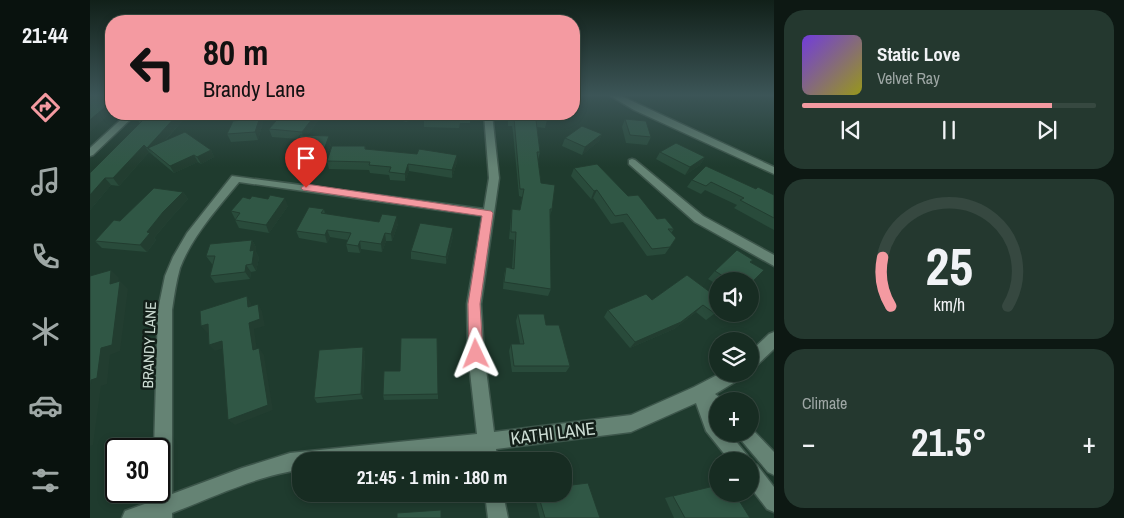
<!DOCTYPE html>
<meta charset="utf-8">
<style>
:root{--surface:#172c22;--page:#24382f;--text:#f1f3f6;--muted:#9ea7a5;--line:#364840;--accent:#f49aa1}
body{margin:0;font-family:"Archivo Narrow",sans-serif;background:var(--page);color:var(--text);height:100vh;display:flex;flex-direction:column;font-size:19px;white-space:nowrap}
*{box-sizing:border-box;margin:0}
p{font-size:16px;color:var(--muted)}
.icon{flex:none;width:28px;height:28px;fill:none;stroke:currentColor;stroke-width:2;stroke-linecap:round;stroke-linejoin:round}
.map{position:relative;flex:1;overflow:hidden}
.details{display:flex;flex-direction:column;gap:10px;padding:10px;background:#0d1813;width:350px}
.details>*{flex:none}
.top-card{position:absolute;left:15px;top:15px;width:475px;height:105px;border-radius:20px;box-shadow:0 2px 8px #0003,0 0 0 1px var(--line);background:#f49aa1;color:#111;overflow:hidden}
.buttons{position:absolute;left:619px;top:272px;display:grid;gap:10px}
.buttons a{display:grid;place-items:center;width:50px;height:50px;border-radius:50%;background:var(--surface);box-shadow:0 2px 8px #0003,0 0 0 1px var(--line);font-size:25px}
.speed{position:absolute;left:15px;top:438px;display:flex;gap:10px;font-size:25px;font-weight:700;text-align:center}
.speed>*{display:grid;place-content:center;width:65px;height:65px;border-radius:50%;background:var(--surface);box-shadow:0 2px 8px #0003,0 0 0 1px var(--line);line-height:1}
.speed .limit{border:2px solid #111;border-radius:8px;background:#fff;color:#111}
.pin{position:absolute;display:grid;place-items:center;width:42px;height:42px;color:#fff;margin:-51px -21px;border-radius:50% 50% 50% 0;rotate:-45deg;box-shadow:0 0 5px #0007}
.pin .icon{rotate:45deg}
.me{position:absolute;width:55px;margin:-28px;rotate:358deg;stroke-linejoin:round;filter:drop-shadow(0 0 4px #0008)}
.turn{display:flex;align-items:center;gap:18px;height:105px;padding:0 15px;font-size:22px}
.turn .icon{width:65px;height:65px;stroke-width:2.5}
.turn b{display:block;font-size:35px;line-height:42px}
.big{font-size:38px;font-weight:700;line-height:1.1}
.details .widget{flex:1;display:flex;flex-direction:column;justify-content:center;gap:8px;min-width:0;padding:0 18px;border-radius:20px;background:var(--page)}
.details .dial{align-items:center;gap:0}
.dial svg{height:130px;overflow:visible;fill:none;stroke:var(--line);stroke-width:7;stroke-linecap:round;text-anchor:middle}
.dial text{fill:var(--text);stroke:none}
.song{display:flex;align-items:center;gap:15px}
.cover{width:60px;height:60px;border-radius:8px;background:linear-gradient(135deg,hsl(260 70% 55%),hsl(60 70% 35%))}
.played{height:5px;border-radius:2px;background:linear-gradient(90deg,var(--accent) 85%,var(--line) 85%)}
.keys{display:flex;justify-content:space-around;direction:ltr}
.heat{display:flex;justify-content:space-between;align-items:center;font-size:28px;direction:ltr}
.trip{position:absolute;left:202px;top:452px;width:280px;height:50px;border-radius:20px;background:var(--surface);box-shadow:0 2px 8px #0003,0 0 0 1px var(--line);font-weight:700;line-height:50px;text-align:center}
main{display:flex;flex:1;min-height:0}
.dock{display:flex;flex-direction:column;width:90px;justify-content:space-around;align-items:center;background:#09120e;color:var(--muted)}
.dock .icon{width:35px;height:35px}
.dock .selected{color:var(--accent)}
.dock b{font-size:22px;color:var(--text)}
.map>svg:first-child{display:block}
</style>
<main>
<nav class="dock">
<b>21:44</b>
<svg class="icon selected" aria-label="directions" viewBox="0 0 24 24"><path d="M12 3l9 9-9 9-9-9zM9 14v-3h6M13 9l2 2-2 2"/></svg>
<svg class="icon" aria-label="music" viewBox="0 0 24 24"><path d="M9 18V5l10-2v13"/><circle cx="6" cy="18" r="3"/><circle cx="16" cy="16" r="3"/></svg>
<svg class="icon" aria-label="phone" viewBox="0 0 24 24"><path d="M5 4h4l2 5-3 2q2 4 5 5l2-3 5 2v4C11 20 4 13 5 4z"/></svg>
<svg class="icon" aria-label="climate" viewBox="0 0 24 24"><path d="M12 3v18M4 7l16 10M4 17L20 7"/></svg>
<svg class="icon" aria-label="car" viewBox="0 0 24 24"><path d="M5 17H2v-5l4-1 3-4h7l3 4 3 1v5h-3M9 17h6M6 11h13"/><circle cx="7" cy="17" r="2"/><circle cx="17" cy="17" r="2"/></svg>
<svg class="icon" aria-label="filters" viewBox="0 0 24 24"><path d="M4 7h16M4 17h16"/><circle cx="9" cy="7" r="2"/><circle cx="15" cy="17" r="2"/></svg>
</nav>
<div class="map">
<svg width="684" height="518" viewBox="0 0 684 518">
<rect width="100%" height="100%" fill="#1f3b2e"/>
<g fill="none" stroke-linecap="round" stroke-linejoin="round">
<g stroke="#3d564b" stroke-width="3">
<g id="minor">
<path d="M519,95H529L684,167V174L544,110Z"/>
<path d="M37,114H46L3,155L0,156V148Z"/>
<path d="M394,114H402L409,178L391,304L394,354L404,432L541,415L604,387L629,374H652L650,379L625,394L634,401H628V434H640L657,455L660,461H640L616,431L606,403L541,432L406,449L408,461H390L389,452L295,461H211V470C171,474 121,498 82,513V518H32L35,511L63,501V491H69V449H64L68,310L75,276L83,257L97,233L142,176L394,209L399,178ZM149,182L392,216L377,304L378,354L387,434L200,453L152,468L82,494V310C84,296 86,282 90,268C102,236 128,208 149,182Z"/>
<path d="M542,159L545,160L613,216L684,255V266L605,222L539,164V160Z"/>
<path d="M684,332V349L665,367L660,369V352L679,334Z"/>
<path d="M660,427L684,452V475L678,472L651,440L648,434H660Z"/>
<path d="M660,463L667,465L684,487V512L677,509L660,487Z"/>
<path d="M395,494H413L418,518H398Z"/>
</g>
</g>
<use href="#minor" fill="#658374" fill-rule="evenodd"/>
</g>
<g fill="#294b3b">
<path d="M54,114H94L90,118L92,121L75,141L121,150L124,157L111,164L108,162L84,173L59,152L29,186L21,185L0,210V173L50,124L48,120Z"/>
<path d="M171,114L173,122L168,140L141,142L137,134L154,120Z"/>
<path d="M192,114H229L230,118L217,136L241,144L234,162L203,161L201,154L208,139L182,137L179,129Z"/>
<path d="M298,114H324L317,122L299,118Z"/>
<path d="M380,114V123H370L369,128L334,127V120Z"/>
<path d="M418,114H456L457,120L455,128L447,127L450,152L448,160L451,183L462,209L460,216L461,289L458,296L413,289L414,275L416,267L422,268L424,240L419,239L421,217L422,209L430,210L432,197L429,196L423,132L422,126H418Z"/>
<path d="M535,119L561,137L557,145L536,143L532,127Z"/>
<path d="M512,134L509,141L492,155L472,146L475,138Z"/>
<path d="M275,146L276,149L327,154L367,155V162L362,178L319,171L315,181L300,180L299,175L280,173L279,170L239,169L237,161Z"/>
<path d="M570,152L615,157L610,165L595,175L566,159Z"/>
<path d="M484,168L538,196L567,219L584,229L581,233L586,238L575,254L557,256L533,222L521,224L503,198L501,199L481,176Z"/>
<path d="M602,180L666,189L684,195V230L644,208L647,205L615,190L611,194L597,187Z"/>
<path d="M93,192L98,199L79,220L64,238L66,240L57,252L12,248L5,241L30,221Z"/>
<path d="M160,199L198,206L179,233L149,228L145,220V219L141,211Z"/>
<path d="M234,209L235,214L289,222L308,224L302,241H296L292,252L271,249L270,253L258,252L256,244L258,240L240,237L237,243L209,238L206,231Z"/>
<path d="M363,236L356,264L321,259V251Z"/>
<path d="M162,240L166,247V252L169,258L166,271L161,272L160,279L125,283L120,276L123,264H122L116,256Z"/>
<path d="M660,262V281H628V285L618,279L625,271Z"/>
<path d="M597,275L628,311L616,320L606,312L584,329L540,348L514,317L518,310L562,300Z"/>
<path d="M428,314L456,325L480,366L476,372H422L419,351L421,344H430L426,321Z"/>
<path d="M273,347L275,353L273,399L227,403L224,398Z"/>
<path d="M348,394V399L294,400L293,395Z"/>
<path d="M444,494H474L510,518H450Z"/>
<path d="M583,496L660,518H584L575,498Z"/>
</g>
<g fill="#223d30">
<path d="M21,102V113L0,132V120Z"/>
<path d="M84,114H94L90,118L92,121L64,153L58,148L63,155L57,148Z"/>
<path d="M171,114L173,122L168,140L165,132Z"/>
<path d="M226,114H229L230,118L214,140L212,132Z"/>
<path d="M318,114H324L317,122V115Z"/>
<path d="M512,134L509,141L492,155L495,147Z"/>
<path d="M239,136L241,144L234,162L232,155Z"/>
<path d="M54,145L59,152L29,186L23,178Z"/>
<path d="M121,150L124,157L111,164L107,157Z"/>
<path d="M104,155L108,162L84,173L80,166Z"/>
<path d="M367,155V162L362,178V170Z"/>
<path d="M615,157L610,165L595,175L600,167Z"/>
<path d="M318,164L319,171L315,181V174Z"/>
<path d="M15,178L21,185L0,210V195Z"/>
<path d="M507,190L503,198L501,199L504,191Z"/>
<path d="M93,192L98,199L79,220L64,238L66,240L57,252L50,245L57,232L73,212Z"/>
<path d="M195,198L198,206L179,233L176,225Z"/>
<path d="M307,216L308,224L302,241L301,234Z"/>
<path d="M363,228V236L356,264V257Z"/>
<path d="M237,230L240,237L237,243L235,235Z"/>
<path d="M295,233L296,241L292,252L291,244Z"/>
<path d="M162,240L166,247V252L169,258L166,271L162,264L160,251Z"/>
<path d="M270,241L271,249L270,253L268,246Z"/>
<path d="M156,265L161,272L160,279L155,272Z"/>
<path d="M21,270L29,278L28,292L20,284Z"/>
<path d="M30,281L38,289L30,351L20,355L17,384L11,386L3,445L0,446V389L1,380Z"/>
<path d="M157,296L161,303L163,314L158,307Z"/>
<path d="M168,304L172,311L175,326L164,329L168,357L163,350L159,323Z"/>
<path d="M613,305L606,312L584,329L540,348L545,342Z"/>
<path d="M118,324L124,331L117,333L111,326Z"/>
<path d="M132,341L138,347L125,351L119,345Z"/>
<path d="M273,347L275,353L273,399L271,394Z"/>
<path d="M169,348L174,355L183,410L145,425L138,420Z"/>
</g>
<g fill="#305745" stroke="#223d30">
<path d="M0,95H21V102L0,120Z"/>
<path d="M54,114H88L57,148L54,145L23,178H15L0,195V173L53,120H48Z"/>
<path d="M171,114L165,132L137,134L143,121L154,120L156,115Z"/>
<path d="M192,114H226L212,132L179,129Z"/>
<path d="M335,114H380L381,116H370V120H334Z"/>
<path d="M419,114H456L457,120H446L450,152H447L451,183L465,185L462,209H460L461,289L414,282L416,267L424,269L426,232H421L422,209L430,210L434,189H430L424,118H419Z"/>
<path d="M535,119L556,121L561,137L540,135Z"/>
<path d="M492,126L512,134L495,147L475,138Z"/>
<path d="M95,132L121,150L107,157L104,155L80,166L58,148Z"/>
<path d="M210,135L239,136L232,155L201,154Z"/>
<path d="M586,143L615,157L600,167L570,152Z"/>
<path d="M242,146H275V149L327,154L329,149L367,155L362,170L318,164L315,174L299,172L301,167L279,165L280,162L237,161Z"/>
<path d="M507,164L538,196L548,195L567,219L575,218L584,229H578L586,238L580,247L562,249L537,214L525,216L507,190L504,191L484,168Z"/>
<path d="M616,166L666,189L668,187L684,195V218L650,200L654,198L621,182L616,186L602,180Z"/>
<path d="M64,188L93,192L73,212L57,232L60,233L50,245L5,241L24,220L30,221Z"/>
<path d="M180,195L195,198L176,225L145,220L150,213L141,211L153,197L160,199L162,196L178,199Z"/>
<path d="M219,207L234,209L231,213L289,222L292,214L307,216L301,234L295,233L291,244L270,241L268,246L256,244L261,233L237,230L235,235L206,231Z"/>
<path d="M330,223L363,228L356,257L321,251Z"/>
<path d="M162,240L160,251L164,250L162,264L156,265L155,272L120,276L125,256H116L120,244Z"/>
<path d="M647,250L663,260L660,262L674,270L660,284V281H641L625,271Z"/>
<path d="M21,270L20,284L30,281L22,345L11,348L7,378L1,380L0,389V276Z"/>
<path d="M597,275L628,298V310L624,313L613,305L591,322L545,342L518,310L556,294L562,300Z"/>
<path d="M157,296L158,307L168,304L170,319L159,323L163,350L169,348L178,405L138,420L132,341L119,345L118,324L111,326L110,311Z"/>
<path d="M428,314H454L456,325H469L480,366H424L421,344H434Z"/>
<path d="M311,338H347L348,394L293,395L294,371H310Z"/>
<path d="M273,347L271,394L224,398L229,350Z"/>
<path d="M498,483L510,518H455L448,494H474V486Z"/>
<path d="M628,485V494H645L660,518H595L583,496Z"/>
<path d="M351,510V518H307V513Z"/>
</g>
<linearGradient id="sky" x2="0" y2="1"><stop stop-color="#112019"/><stop offset="0.57" stop-color="#3c5557"/><stop offset="1" stop-color="#3c5557" stop-opacity="0"/></linearGradient>
<rect width="684" height="167" fill="url(#sky)"/>
<path fill="#f49aa1" stroke="#9f6469" d="M216,184L401,211L403,213L390,304L393,354L391,359L386,361L381,359L379,354L378,304L392,216L213,190L211,188Z"/>
<g text-anchor="middle" dominant-baseline="central" stroke-width="5" stroke-linejoin="round" paint-order="stroke">
<g font-size="15" fill="#cdddd4" stroke="#131f19">
<text transform="translate(59 345) rotate(-88)">BRANDY LANE</text>
</g>
<g font-size="18" fill="#cdddd4" stroke="#131f19">
<text transform="translate(463 433) rotate(-7)">KATHI LANE</text>
</g>
</g>
</svg>
<div class="buttons">
<a><svg class="icon" aria-label="sound" viewBox="0 0 24 24"><path d="M4 9h4l5-4v14l-5-4H4zM17 9q2 3 0 6"/></svg></a>
<a><svg class="icon" aria-label="layers" viewBox="0 0 24 24"><path d="M12 4l9 5-9 5-9-5zM3 14l9 5 9-5"/></svg></a>
<a>+</a>
<a>−</a>
</div>
<div class="speed"><div class="limit">30</div></div>
<div class="pin" style="left:216px;top:188px;background:#d93025"><svg class="icon" aria-label="arrive" viewBox="0 0 24 24"><path d="M6 21V4h12l-3 4 3 4H6"/></svg></div>
<svg class="me" style="left:386px;top:354px" viewBox="-20 -20 40 40"><path d="M0-17L14 15 0 8-14 15z" fill="#f49aa1" stroke="#fff" stroke-width="4"/></svg>
<div class="trip">21:45 · 1 min · 180 m</div>
<div class="top-card">
<div class="turn"><svg class="icon" aria-label="left" viewBox="0 0 24 24"><path d="M17 20v-9H6M10 6l-5 5 5 5"/></svg><div><b>80 m</b>Brandy Lane</div></div>
</div>
</div>
<section class="details">
<div class="widget">
<div class="song"><i class="cover"></i><div><b>Static Love</b><p>Velvet Ray</p></div></div>
<div class="played"></div>
<div class="keys"><svg class="icon" aria-label="previous" viewBox="0 0 24 24"><path d="M18 5L8 12l10 7zM5 5v14"/></svg><svg class="icon" aria-label="pause" viewBox="0 0 24 24"><path d="M8 5v14M16 5v14"/></svg><svg class="icon" aria-label="next" viewBox="0 0 24 24"><path d="M6 5l10 7-10 7zM19 5v14"/></svg></div>
</div>
<div class="widget dial"><svg viewBox="0 0 100 80">
<path d="M14 69A42 42 0 1 1 86 69"/>
<path d="M14 69A42 42 0 0 1 9 39" stroke="#f49aa1"/>
<text x="50" y="56" font-size="32" font-weight="700">25</text>
<text x="50" y="72" font-size="11">km/h</text>
</svg></div>
<div class="widget"><p>Climate</p>
<div class="heat"><a>−</a><b class="big">21.5°</b><a>+</a></div>
</div>
</section>
</main>
